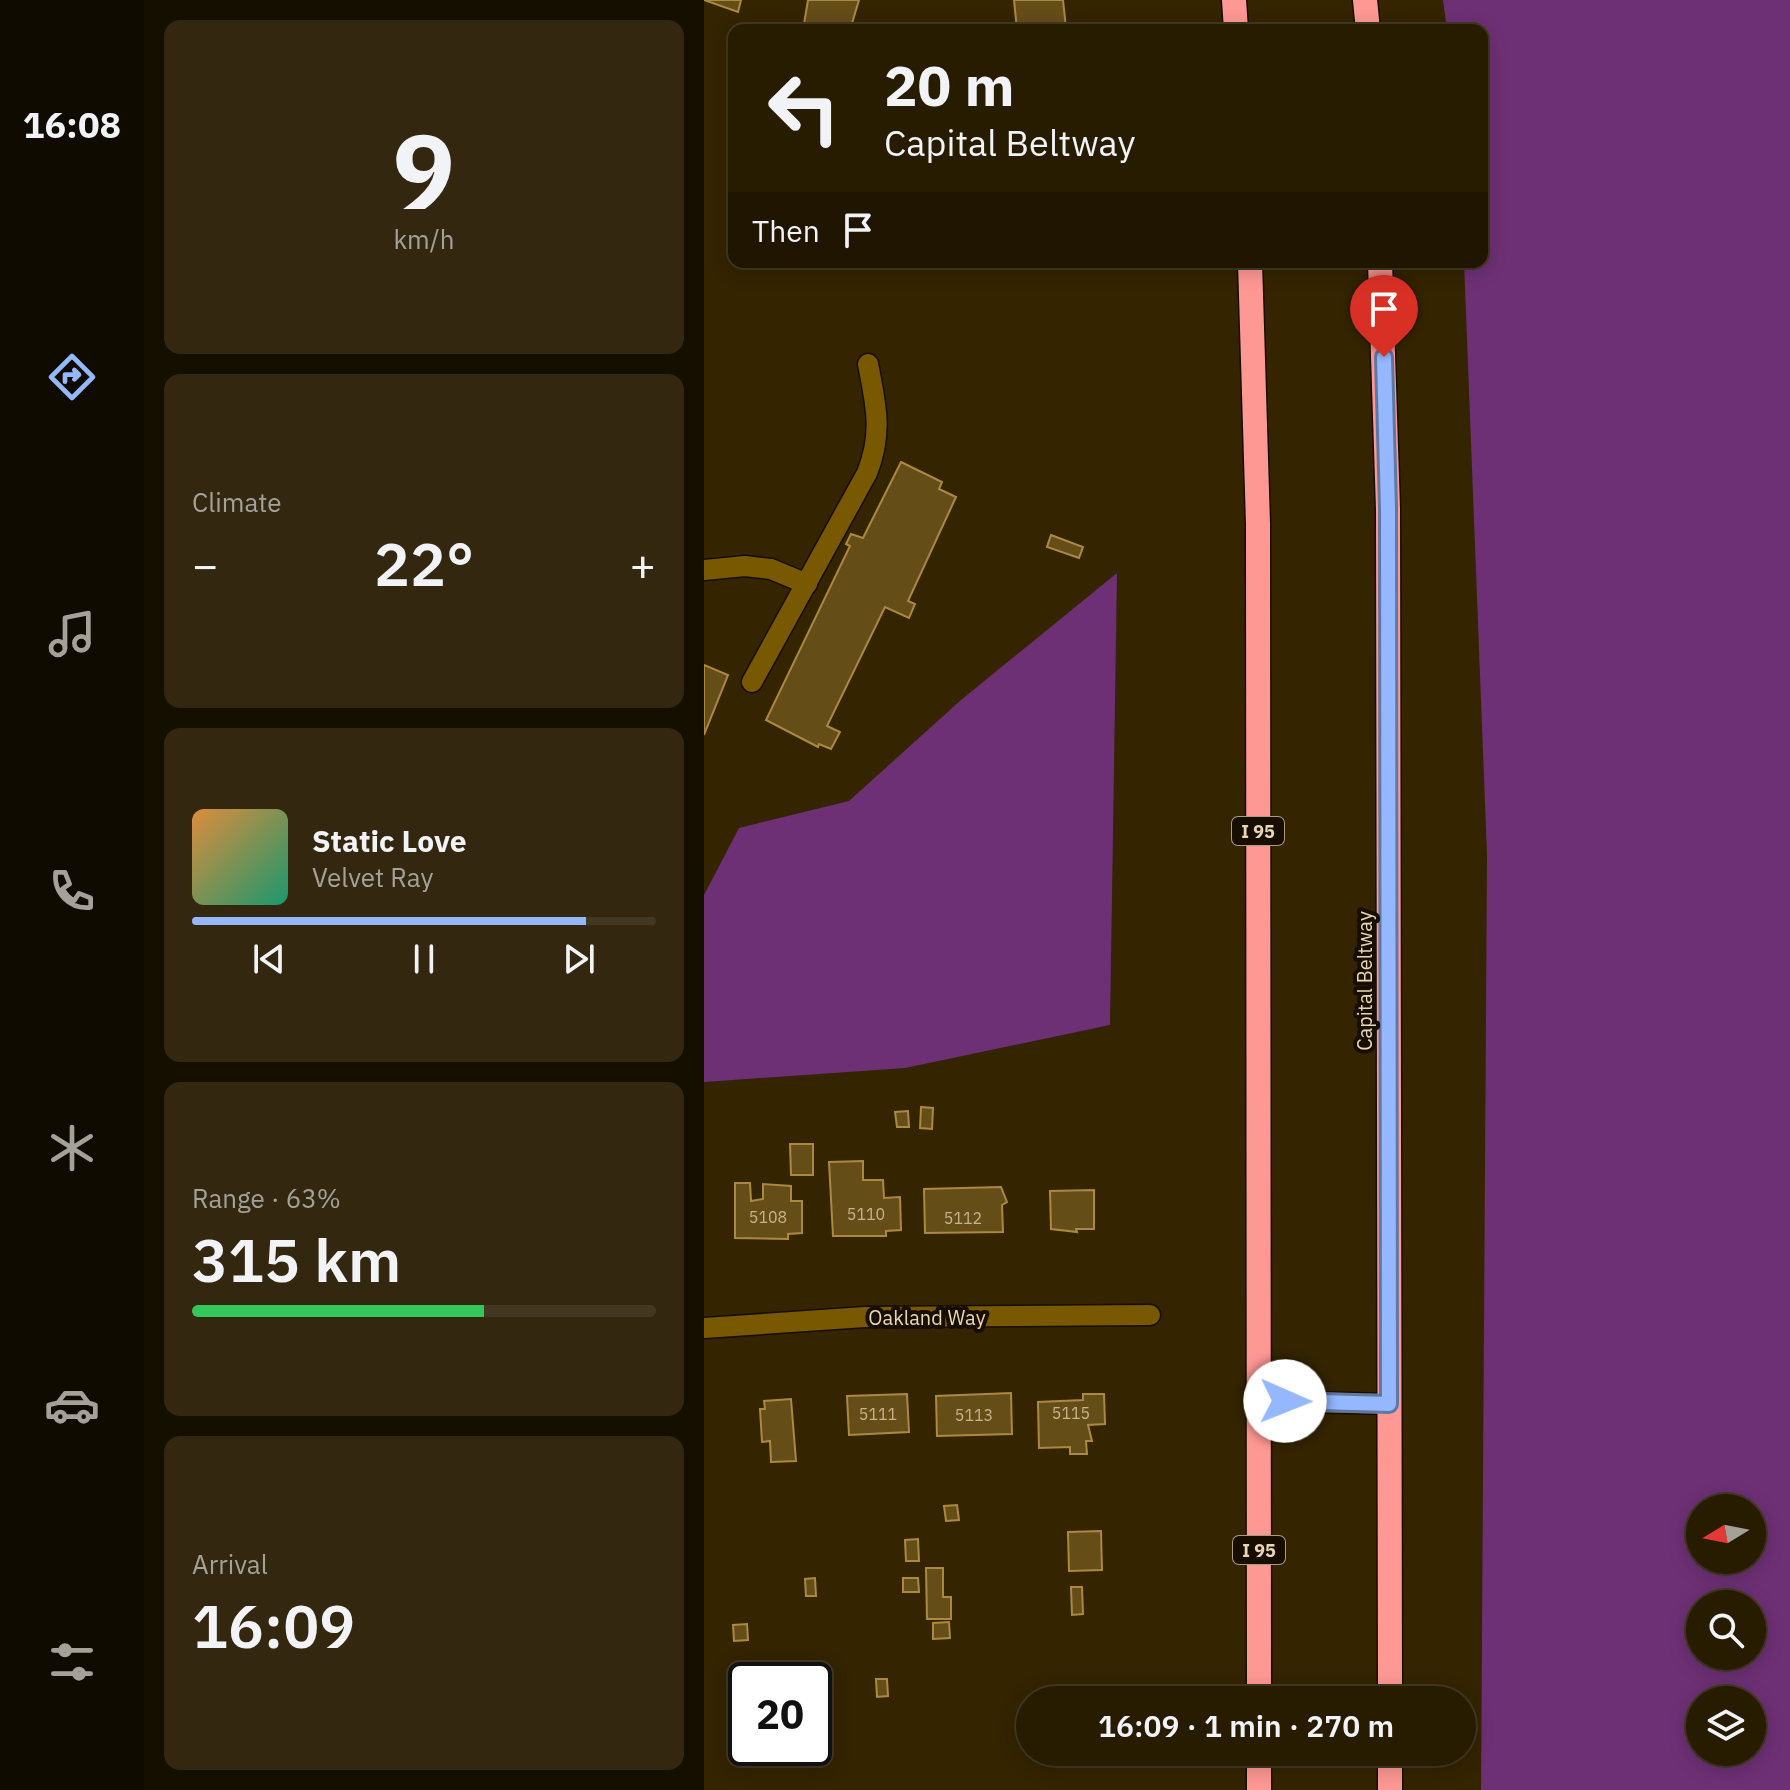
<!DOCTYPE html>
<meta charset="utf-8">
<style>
:root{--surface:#271b00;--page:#33280f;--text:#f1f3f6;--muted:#a4a199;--line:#433922;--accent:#94b7fd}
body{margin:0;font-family:"IBM Plex Sans",sans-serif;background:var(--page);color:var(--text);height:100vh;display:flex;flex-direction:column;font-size:30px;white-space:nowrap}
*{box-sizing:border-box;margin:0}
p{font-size:26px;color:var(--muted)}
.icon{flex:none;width:44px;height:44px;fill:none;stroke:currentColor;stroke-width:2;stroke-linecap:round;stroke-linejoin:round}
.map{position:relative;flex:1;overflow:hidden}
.side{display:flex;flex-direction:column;gap:20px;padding:20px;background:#150f00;width:560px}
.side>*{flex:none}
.banner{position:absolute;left:24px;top:24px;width:760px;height:244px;border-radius:16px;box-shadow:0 4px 20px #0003,0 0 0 2px var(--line);background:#271b00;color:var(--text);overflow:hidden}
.needle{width:52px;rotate:260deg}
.buttons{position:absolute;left:982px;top:1494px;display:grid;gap:16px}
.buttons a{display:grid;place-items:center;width:80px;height:80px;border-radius:50%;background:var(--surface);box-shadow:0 4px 20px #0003,0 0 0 2px var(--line);font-size:40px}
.speed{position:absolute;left:24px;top:1662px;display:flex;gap:16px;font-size:40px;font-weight:700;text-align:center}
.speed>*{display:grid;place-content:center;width:104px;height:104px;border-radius:50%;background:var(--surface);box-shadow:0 4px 20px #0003,0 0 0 2px var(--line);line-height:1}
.speed .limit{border:4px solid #111;border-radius:12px;background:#fff;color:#111}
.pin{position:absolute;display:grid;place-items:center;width:68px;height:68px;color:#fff;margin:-82px -34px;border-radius:50% 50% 50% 0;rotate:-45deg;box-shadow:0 0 8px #0007}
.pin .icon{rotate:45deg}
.me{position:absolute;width:88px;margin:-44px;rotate:91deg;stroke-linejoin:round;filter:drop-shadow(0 0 6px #0008)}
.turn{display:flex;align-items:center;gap:28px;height:168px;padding:0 24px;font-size:36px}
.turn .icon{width:104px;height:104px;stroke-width:2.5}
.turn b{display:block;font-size:56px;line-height:68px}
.then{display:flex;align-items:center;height:76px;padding:0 24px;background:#0003;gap:16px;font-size:30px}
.big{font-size:60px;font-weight:600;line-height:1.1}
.side .card{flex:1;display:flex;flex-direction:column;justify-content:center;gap:12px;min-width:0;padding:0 28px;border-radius:16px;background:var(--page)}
.side .dial{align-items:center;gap:0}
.dial b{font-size:104px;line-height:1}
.song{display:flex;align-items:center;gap:24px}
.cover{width:96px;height:96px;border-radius:12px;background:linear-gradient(135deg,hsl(30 70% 55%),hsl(160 70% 35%))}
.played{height:8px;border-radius:4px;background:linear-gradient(90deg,var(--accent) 85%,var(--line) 85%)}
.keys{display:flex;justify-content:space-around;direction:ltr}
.heat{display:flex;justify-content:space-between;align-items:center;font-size:44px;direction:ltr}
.charge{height:12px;border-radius:6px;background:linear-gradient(90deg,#34c759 63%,var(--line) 0)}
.trip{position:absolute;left:312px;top:1686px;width:460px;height:80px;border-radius:40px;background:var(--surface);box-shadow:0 4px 20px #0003,0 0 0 2px var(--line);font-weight:600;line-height:80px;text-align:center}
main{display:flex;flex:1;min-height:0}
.dock{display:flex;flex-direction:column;width:144px;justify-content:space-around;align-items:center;background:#100b00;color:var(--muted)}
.dock .icon{width:56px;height:56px}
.dock .on{color:var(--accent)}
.dock b{font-size:36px;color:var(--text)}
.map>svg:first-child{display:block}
</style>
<main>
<nav class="dock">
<b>16:08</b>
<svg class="icon on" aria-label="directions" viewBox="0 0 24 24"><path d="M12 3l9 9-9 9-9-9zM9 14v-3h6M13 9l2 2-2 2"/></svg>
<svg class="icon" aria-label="music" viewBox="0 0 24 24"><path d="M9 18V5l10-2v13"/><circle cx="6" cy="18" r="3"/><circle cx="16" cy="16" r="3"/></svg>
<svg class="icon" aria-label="phone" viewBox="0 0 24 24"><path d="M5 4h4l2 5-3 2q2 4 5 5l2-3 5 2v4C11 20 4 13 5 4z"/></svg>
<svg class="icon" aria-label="climate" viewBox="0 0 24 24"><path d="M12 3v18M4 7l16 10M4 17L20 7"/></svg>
<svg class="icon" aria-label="car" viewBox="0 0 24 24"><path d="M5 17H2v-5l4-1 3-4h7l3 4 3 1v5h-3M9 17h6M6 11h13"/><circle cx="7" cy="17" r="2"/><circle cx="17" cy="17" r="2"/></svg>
<svg class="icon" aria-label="filters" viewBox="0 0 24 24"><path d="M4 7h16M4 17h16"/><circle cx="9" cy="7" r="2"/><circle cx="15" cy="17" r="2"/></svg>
</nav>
<section class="side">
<div class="card dial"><b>9</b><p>km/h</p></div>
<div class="card"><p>Climate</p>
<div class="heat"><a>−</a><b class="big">22°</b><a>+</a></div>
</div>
<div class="card">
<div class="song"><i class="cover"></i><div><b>Static Love</b><p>Velvet Ray</p></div></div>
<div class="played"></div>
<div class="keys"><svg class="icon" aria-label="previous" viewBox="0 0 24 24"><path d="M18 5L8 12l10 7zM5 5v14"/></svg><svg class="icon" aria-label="pause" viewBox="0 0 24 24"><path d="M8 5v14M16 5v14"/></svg><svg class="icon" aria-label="next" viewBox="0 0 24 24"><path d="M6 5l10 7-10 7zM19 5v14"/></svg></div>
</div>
<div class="card"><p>Range · 63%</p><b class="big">315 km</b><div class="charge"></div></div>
<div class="card"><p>Arrival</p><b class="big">16:09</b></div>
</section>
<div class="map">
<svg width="1086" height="1790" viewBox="0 0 1086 1790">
<rect width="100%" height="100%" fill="#342400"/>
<g fill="#6d3074" fill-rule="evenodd">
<path d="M739,0H1086V1790H777L783,855L760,262H778V30H743ZM996,1508H1048V1560H996ZM996,1604H1048V1656H996ZM996,1700H1048V1752H996Z"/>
<path d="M413,573L406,1025L201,1068L0,1082V895L35,828L145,801L257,700Z"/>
</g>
<g fill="#654d18" stroke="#ab8942" stroke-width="2">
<path d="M0,0H37L34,12Z"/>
<path d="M104,0H155L146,30H99Z"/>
<path d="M310,0H359L362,28L313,30Z"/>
<path d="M197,462L238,482L235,489L252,497L204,601L211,604L205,618L181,607L123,726L136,732L127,749L115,744L114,747L62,720L146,546L142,544L147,534L159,538Z"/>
<path d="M347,535L379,547L375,558L343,547Z"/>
<path d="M0,665L24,675L0,735Z"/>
<path d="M217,1107L229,1108L228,1129L216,1128Z"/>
<path d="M204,1111L205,1127H193L191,1112Z"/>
<path d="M86,1144H109V1175H87Z"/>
<path d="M159,1161V1180H179L180,1198L196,1197L197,1230L182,1231V1236H129L125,1162Z"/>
<path d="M31,1183H46L47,1201L59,1199V1184L87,1186V1201H98V1233L84,1234V1239L31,1238Z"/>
<path d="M297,1187L303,1202L298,1205L299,1232L221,1233L220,1189Z"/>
<path d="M390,1190V1229H372L373,1232L347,1229L346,1191Z"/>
<path d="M307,1393L308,1434L233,1436L232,1396Z"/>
<path d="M203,1394L205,1432L145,1435L143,1396Z"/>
<path d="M379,1394H400L401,1424L384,1425L388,1441H382L383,1454H366V1447L335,1448L334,1402L379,1400Z"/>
<path d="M87,1399L92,1461L67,1462L66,1441L58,1442L56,1409H61L60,1401Z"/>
<path d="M253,1505L255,1520L242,1521L240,1506Z"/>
<path d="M397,1531L398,1570L365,1571L364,1532Z"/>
<path d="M214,1539L215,1561H202L201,1540Z"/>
<path d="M222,1568H239V1597H247V1619H223Z"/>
<path d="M111,1578L112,1596H102L101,1579Z"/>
<path d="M199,1578H214L215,1592H199Z"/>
<path d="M367,1587H378L379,1614L368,1615Z"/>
<path d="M245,1622L246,1638L229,1639V1623Z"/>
<path d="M43,1624L44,1640L30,1641L29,1625Z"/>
<path d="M172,1679H183L184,1696L173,1697Z"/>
</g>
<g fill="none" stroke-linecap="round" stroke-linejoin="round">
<g stroke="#180e00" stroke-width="23">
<g id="minor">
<path d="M0,570L41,566L67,569L103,584"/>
<path d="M48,682L163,473C179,433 172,405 164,364"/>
<path d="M0,1328L161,1317L446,1315"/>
<path d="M555,1401L685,1404"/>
</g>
</g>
<g stroke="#180e00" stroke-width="27">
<g id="highway">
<path d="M530,0L532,30"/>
<path d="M661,0L664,30"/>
<path d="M546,262L554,524L555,1700"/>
<path d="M676,262L684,509L686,1700"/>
<path d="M686,1752V1790"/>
<path d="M555,1790V1752"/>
</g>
</g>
<use href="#minor" stroke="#785801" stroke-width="20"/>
<use href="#highway" stroke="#fe9893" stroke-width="24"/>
</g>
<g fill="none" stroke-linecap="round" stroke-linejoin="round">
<g stroke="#6077a4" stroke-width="20">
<path id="route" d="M581,1401L685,1404L684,509L680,357"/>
</g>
<use href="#route" stroke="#94b7fd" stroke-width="14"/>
</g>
<g text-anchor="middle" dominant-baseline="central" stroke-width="8" stroke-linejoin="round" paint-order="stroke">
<g font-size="16" fill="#c7b48e">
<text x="162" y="1214">5110</text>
<text x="64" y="1217">5108</text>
<text x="259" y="1218">5112</text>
<text x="367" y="1413">5115</text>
<text x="174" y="1414">5111</text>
<text x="270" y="1415">5113</text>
</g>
<g fill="#180e00" stroke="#aa9b7f" stroke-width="2">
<rect x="528" y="817" width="52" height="28" rx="6"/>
<rect x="529" y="1536" width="52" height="28" rx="6"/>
</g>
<g font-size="18" font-weight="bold" fill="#e8d7b5">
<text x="554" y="831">I 95</text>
<text x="555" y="1550">I 95</text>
</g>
<g font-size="20" fill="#e8d7b5" stroke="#180e00">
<text transform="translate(660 981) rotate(-90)">Capital Beltway</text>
<text x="223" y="1317">Oakland Way</text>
</g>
</g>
</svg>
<div class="buttons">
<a><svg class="needle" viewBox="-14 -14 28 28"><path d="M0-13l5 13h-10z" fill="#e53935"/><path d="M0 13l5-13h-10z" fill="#a4a199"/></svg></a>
<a><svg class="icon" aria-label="search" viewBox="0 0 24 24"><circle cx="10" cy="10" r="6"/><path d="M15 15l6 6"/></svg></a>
<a><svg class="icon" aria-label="layers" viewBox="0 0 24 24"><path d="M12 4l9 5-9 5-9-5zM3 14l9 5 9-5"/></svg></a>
</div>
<div class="speed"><div class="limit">20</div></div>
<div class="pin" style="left:680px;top:357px;background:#d93025"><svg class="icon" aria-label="arrive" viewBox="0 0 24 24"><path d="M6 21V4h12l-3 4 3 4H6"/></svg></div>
<svg class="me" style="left:581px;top:1401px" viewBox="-20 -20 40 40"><circle r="19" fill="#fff"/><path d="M0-13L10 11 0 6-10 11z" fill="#94b7fd"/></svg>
<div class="trip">16:09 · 1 min · 270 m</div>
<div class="banner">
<div class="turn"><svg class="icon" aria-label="left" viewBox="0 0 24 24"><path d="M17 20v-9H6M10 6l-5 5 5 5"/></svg><div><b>20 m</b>Capital Beltway</div></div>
<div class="then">Then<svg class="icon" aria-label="arrive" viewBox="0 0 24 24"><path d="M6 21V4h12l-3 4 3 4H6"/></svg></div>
</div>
</div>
</main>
